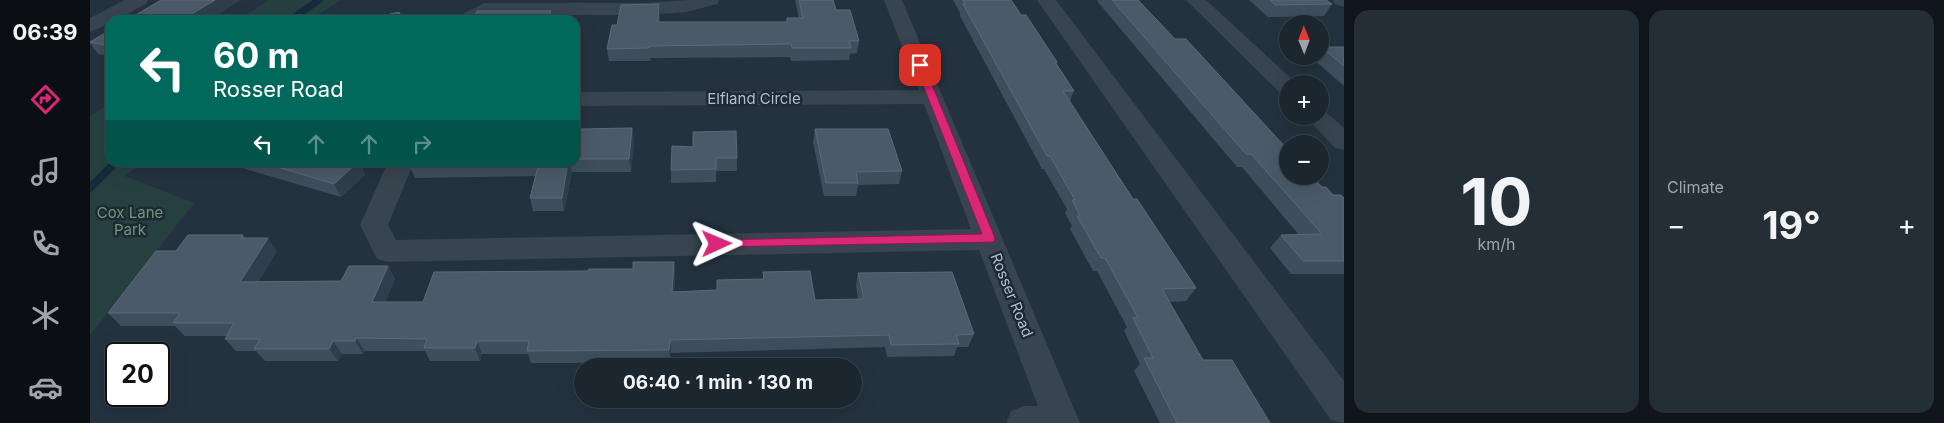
<!DOCTYPE html>
<meta charset="utf-8">
<style>
:root{--surface:#1b262f;--page:#242e37;--text:#f1f3f6;--muted:#a0a5aa;--line:#39434b;--accent:#db2777}
body{margin:0;font-family:Inter,sans-serif;background:var(--page);color:var(--text);height:100vh;display:flex;flex-direction:column;font-size:19px;white-space:nowrap}
*{box-sizing:border-box;margin:0}
p{font-size:16px;color:var(--muted)}
.icon{flex:none;width:28px;height:28px;fill:none;stroke:currentColor;stroke-width:2;stroke-linecap:round;stroke-linejoin:round}
.map{position:relative;flex:1;overflow:hidden}
.details{display:flex;flex-direction:column;gap:10px;padding:10px;background:#0f151a;width:600px}
.details>*{flex:none}
.guide{position:absolute;left:15px;top:15px;width:475px;height:152px;border-radius:15px;box-shadow:0 5px 20px #0002,0 0 0 1px var(--line);background:#00695c;color:#fff;overflow:hidden}
.needle{width:32px;rotate:359deg}
.buttons{position:absolute;left:1189px;top:15px;display:grid;gap:10px}
.buttons a{display:grid;place-items:center;width:50px;height:50px;border-radius:50%;background:var(--surface);box-shadow:0 5px 20px #0002,0 0 0 1px var(--line);font-size:25px}
.speed{position:absolute;left:15px;top:342px;display:flex;gap:10px;font-size:25px;font-weight:700;text-align:center}
.speed>*{display:grid;place-content:center;width:65px;height:65px;border-radius:50%;background:var(--surface);box-shadow:0 5px 20px #0002,0 0 0 1px var(--line);line-height:1}
.speed .limit{border:2px solid #111;border-radius:8px;background:#fff;color:#111}
.pin{position:absolute;display:grid;place-items:center;width:42px;height:42px;color:#fff;margin:-21px;border-radius:10px;box-shadow:0 2px 8px #0006}
.me{position:absolute;width:55px;margin:-28px;rotate:89deg;stroke-linejoin:round;filter:drop-shadow(0 0 4px #0008)}
.turn{display:flex;align-items:center;gap:18px;height:105px;padding:0 25px;font-size:22px}
.turn .icon{width:65px;height:65px;stroke-width:2.5}
.turn b{display:block;font-size:35px;line-height:42px}
.lanes{display:flex;align-items:center;height:48px;padding:0 25px;background:#0003;justify-content:center;gap:25px;direction:ltr}
.lanes .off{opacity:.35}
.big{font-size:38px;font-weight:700;line-height:1.1}
.details .card{flex:1;display:flex;flex-direction:column;justify-content:center;gap:8px;min-width:0;padding:0 18px;border-radius:15px;background:var(--page)}
.details .dial{align-items:center;gap:0}
.dial b{font-size:65px;line-height:1}
.heat{display:flex;justify-content:space-between;align-items:center;font-size:28px;direction:ltr}
.details .tiles{flex:1;display:grid;gap:10px;grid-template-columns:repeat(2,1fr)}
.trip{position:absolute;left:484px;top:358px;width:288px;height:50px;border-radius:25px;background:var(--surface);box-shadow:0 5px 20px #0002,0 0 0 1px var(--line);font-weight:700;line-height:50px;text-align:center}
main{display:flex;flex:1;min-height:0}
.tabs{display:flex;flex-direction:column;width:90px;justify-content:space-around;align-items:center;background:#0b0f13;color:var(--muted)}
.tabs .icon{width:35px;height:35px}
.tabs .active{color:var(--accent)}
.tabs b{font-size:22px;color:var(--text)}
.map>svg:first-child{display:block}
</style>
<main>
<nav class="tabs">
<b>06:39</b>
<svg class="icon active" aria-label="directions" viewBox="0 0 24 24"><path d="M12 3l9 9-9 9-9-9zM9 14v-3h6M13 9l2 2-2 2"/></svg>
<svg class="icon" aria-label="music" viewBox="0 0 24 24"><path d="M9 18V5l10-2v13"/><circle cx="6" cy="18" r="3"/><circle cx="16" cy="16" r="3"/></svg>
<svg class="icon" aria-label="phone" viewBox="0 0 24 24"><path d="M5 4h4l2 5-3 2q2 4 5 5l2-3 5 2v4C11 20 4 13 5 4z"/></svg>
<svg class="icon" aria-label="climate" viewBox="0 0 24 24"><path d="M12 3v18M4 7l16 10M4 17L20 7"/></svg>
<svg class="icon" aria-label="car" viewBox="0 0 24 24"><path d="M5 17H2v-5l4-1 3-4h7l3 4 3 1v5h-3M9 17h6M6 11h13"/><circle cx="7" cy="17" r="2"/><circle cx="17" cy="17" r="2"/></svg>
</nav>
<div class="map">
<svg width="1254" height="423" viewBox="0 0 1254 423">
<rect width="100%" height="100%" fill="#24323f"/>
<g fill="#264040">
<path d="M179,0H251L220,20H148Z"/>
<path d="M20,103V162L51,163L35,176L104,203L0,335V116Z"/>
</g>
<g fill="none" stroke-linecap="round" stroke-linejoin="round">
<path stroke="#162a3d" stroke-width="7" d="M200,20L229,0"/>
<path stroke="#162a3d" stroke-width="8" d="M0,188L26,162"/>
<g fill="#38444f" fill-rule="evenodd">
<path d="M35,0H58L56,4L26,20H20V23L0,32V18Z"/>
<path d="M598,0H629L627,4L597,12L554,15H399L389,20H365L368,16L395,3H554Z"/>
<path d="M794,0H812L990,423H916L921,411L934,406H948L889,250L297,262L287,259L270,225L298,162H324L298,225L306,240L881,229L834,104L485,106V92L829,90Z"/>
<path d="M947,0H966L1254,381V423L1241,420Z"/>
<path d="M1096,0H1116L1206,83L1198,84V95L1190,93Z"/>
<path d="M1243,0H1254V7L1245,4Z"/>
<path d="M1230,110L1235,111L1254,128V150L1245,148L1215,116H1230Z"/>
</g>
</g>
<g fill="#3e4e5d">
<path d="M705,0H743L746,10L769,41L767,53L760,54L759,60L701,61L700,57L561,58L560,61H519L517,49L527,25L570,16V22H696L697,18H709Z"/>
<path d="M863,0H921L931,15L967,62V64L984,91L980,101L1043,199L1106,288L1096,301L1079,302L1113,360L1180,423H1070L1044,371L1050,364L1034,331L1037,327L1007,271H1003L980,229L982,226L975,213L977,209L954,169H952L870,16V13Z"/>
<path d="M1008,0H1048L1085,39L1232,187L1243,195L1254,198V274H1201L1180,248L1191,235H1209L1152,167H1147L1007,1Z"/>
<path d="M1159,0H1236L1242,4L1234,16L1178,17Z"/>
<path d="M20,30V56L8,54L0,43V42Z"/>
<path d="M1231,47H1254V86L1223,59L1225,56H1230V49Z"/>
<path d="M542,128L544,141L541,172H482L474,211H443L440,198L445,176L325,178L319,165L320,162H485V132Z"/>
<path d="M725,129L812,171L809,184L768,185L766,196H734L723,142Z"/>
<path d="M603,147L647,158V171H626V182L581,183V170Z"/>
<path d="M146,162H269L275,175L251,197L149,167Z"/>
<path d="M153,235L155,238L187,251L168,282L251,281L298,266L305,279L295,302H333L498,271L543,269L584,262L585,275L584,292L627,290L673,279V272L725,300L768,299L766,286L768,273L884,334L878,347H867L864,356L797,357L795,347L581,353L580,363H441L438,354H392L390,361H340L335,351H275L273,354H252L248,361H175L166,351H146L135,339L137,336H95L85,326H31L18,313L86,251Z"/>
</g>
<g fill="#2e3e4c">
<path d="M125,0H151L119,20H92Z"/>
<path d="M569,4L570,16L569,34L568,22Z"/>
<path d="M461,11L463,20L458,19Z"/>
<path d="M542,128L544,141L541,172L539,159Z"/>
<path d="M268,162H269L275,175L251,197L244,184Z"/>
<path d="M478,162H480L482,172L474,211L472,198Z"/>
<path d="M178,238L187,251L160,295L150,282Z"/>
<path d="M584,262L585,275L583,304L582,292Z"/>
<path d="M298,266L305,279L290,315L282,302Z"/>
<path d="M266,338L275,351L273,354L265,341Z"/>
<path d="M580,340L581,353L580,363L579,350Z"/>
<path d="M243,341L252,354L248,361L239,349Z"/>
<path d="M387,341L392,354L390,361L385,348Z"/>
</g>
<g fill="#4b5a69" stroke="#5b6a78">
<path d="M71,0H125L92,20H37Z"/>
<path d="M709,0H743L746,10H760L769,41H759L761,48H702L701,44L560,46L559,48L517,49L522,25H527L531,5L569,4L568,22H697V18H713Z"/>
<path d="M873,0H921L931,15H936L967,62H965L984,91H973L1043,199H1047L1106,288L1072,289L1113,360H1142L1180,423H1087L1054,358H1063L1043,318H1048L1015,258H1011L987,216H990L982,200H985L960,156H957L873,4H875Z"/>
<path d="M1022,0H1048L1085,39H1096L1198,150V176H1222L1232,187H1236L1243,195H1251L1254,198V261H1213L1191,235L1232,234L1161,154H1156Z"/>
<path d="M1180,0H1236L1242,4L1185,5Z"/>
<path d="M387,11H461L458,19H467L466,20H382Z"/>
<path d="M309,12L314,20L279,19Z"/>
<path d="M20,30V46L0,42Z"/>
<path d="M1231,47H1254V66Z"/>
<path d="M542,128L539,159H485V132H489L490,129Z"/>
<path d="M725,129H798L812,171L766,172L768,183H736Z"/>
<path d="M646,131L647,158H626V169L581,170L582,146L603,147V132Z"/>
<path d="M171,162H268L244,184Z"/>
<path d="M320,162H478L472,198H440L449,163L319,165Z"/>
<path d="M98,235H153L151,238H178L150,282L251,281L259,266H298L282,302H333L344,272L498,271L499,269H543V262H584L582,292L627,290V280L674,279L673,272L720,271L725,300L774,299L768,273L862,272L884,334L866,335L869,344L801,345L799,335L580,340L579,350L437,351L439,341H387L385,348H334L337,339L266,338L265,341H243L239,349H164L170,339H135L144,323H83L90,313H18L66,251H86Z"/>
</g>
<path fill="#db2777" stroke="#8e194d" d="M830,62L834,65L905,238L904,242L623,247L621,244L623,241L627,240L892,234L825,65Z"/>
<g text-anchor="middle" dominant-baseline="central" stroke-width="5" stroke-linejoin="round" paint-order="stroke">
<g font-size="15" fill="#b4beca" stroke="#1d2934">
<text x="664" y="98">Elfland Circle</text>
<text transform="translate(922 295) rotate(68)">Rosser Road</text>
</g>
<g font-size="15" fill="#6a9b71" stroke="#1d2934">
<text x="40" y="212">Cox Lane<tspan x="40" dy="17">Park</tspan></text>
</g>
</g>
</svg>
<div class="buttons">
<a><svg class="needle" viewBox="-14 -14 28 28"><path d="M0-13l5 13h-10z" fill="#e53935"/><path d="M0 13l5-13h-10z" fill="#a0a5aa"/></svg></a>
<a>+</a>
<a>−</a>
</div>
<div class="speed"><div class="limit">20</div></div>
<div class="pin" style="left:830px;top:65px;background:#d93025"><svg class="icon" aria-label="arrive" viewBox="0 0 24 24"><path d="M6 21V4h12l-3 4 3 4H6"/></svg></div>
<svg class="me" style="left:627px;top:244px" viewBox="-20 -20 40 40"><path d="M0-17L14 15 0 8-14 15z" fill="#db2777" stroke="#fff" stroke-width="4"/></svg>
<div class="trip">06:40 · 1 min · 130 m</div>
<div class="guide">
<div class="turn"><svg class="icon" aria-label="left" viewBox="0 0 24 24"><path d="M17 20v-9H6M10 6l-5 5 5 5"/></svg><div><b>60 m</b>Rosser Road</div></div>
<div class="lanes"><svg class="icon" aria-label="left" viewBox="0 0 24 24"><path d="M17 20v-9H6M10 6l-5 5 5 5"/></svg><svg class="icon off" aria-label="ahead" viewBox="0 0 24 24"><path d="M12 20V5M6 11l6-6 6 6"/></svg><svg class="icon off" aria-label="ahead" viewBox="0 0 24 24"><path d="M12 20V5M6 11l6-6 6 6"/></svg><svg class="icon off" aria-label="right" viewBox="0 0 24 24"><path d="M7 20v-9h11M14 6l5 5-5 5"/></svg></div>
</div>
</div>
<section class="details">
<div class="tiles">
<div class="card dial"><b>10</b><p>km/h</p></div>
<div class="card"><p>Climate</p>
<div class="heat"><a>−</a><b class="big">19°</b><a>+</a></div>
</div>
</div>
</section>
</main>
